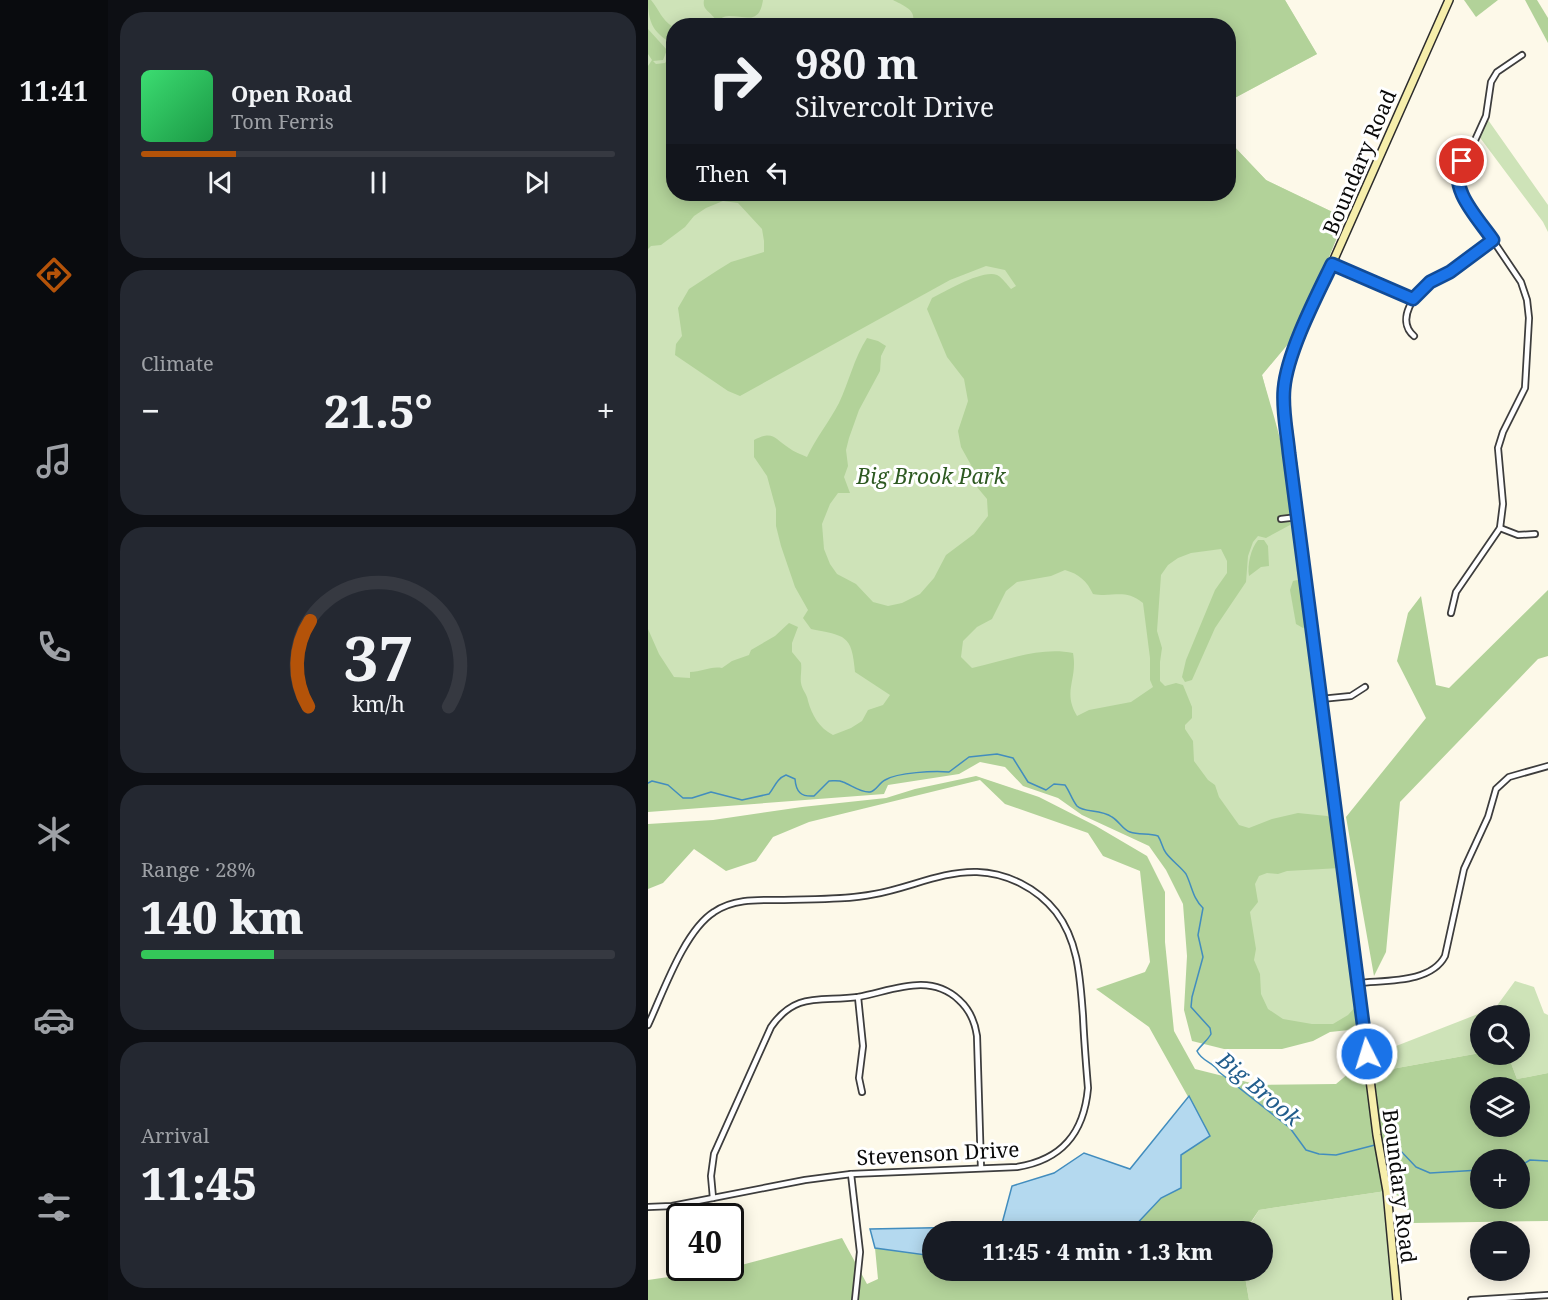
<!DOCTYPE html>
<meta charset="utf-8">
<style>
:root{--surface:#171b24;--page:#242831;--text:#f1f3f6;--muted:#9ea1a6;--line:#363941;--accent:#b45309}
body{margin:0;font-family:"Noto Serif",serif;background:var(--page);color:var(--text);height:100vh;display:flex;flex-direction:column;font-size:22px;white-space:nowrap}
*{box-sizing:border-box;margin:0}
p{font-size:20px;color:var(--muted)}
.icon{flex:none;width:33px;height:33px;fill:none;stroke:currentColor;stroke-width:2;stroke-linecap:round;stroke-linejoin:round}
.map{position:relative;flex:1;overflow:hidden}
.panel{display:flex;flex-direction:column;gap:12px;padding:12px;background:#0d0f14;width:540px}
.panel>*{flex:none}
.guide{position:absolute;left:18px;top:18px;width:570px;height:183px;border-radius:24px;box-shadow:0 3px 15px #0003;background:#171b24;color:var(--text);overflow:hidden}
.buttons{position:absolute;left:822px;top:1005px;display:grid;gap:12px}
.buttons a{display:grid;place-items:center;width:60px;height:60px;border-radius:50%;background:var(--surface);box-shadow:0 3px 15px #0003;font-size:30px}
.speed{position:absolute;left:18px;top:1203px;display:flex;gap:12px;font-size:30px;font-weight:700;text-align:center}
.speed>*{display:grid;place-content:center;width:78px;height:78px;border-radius:50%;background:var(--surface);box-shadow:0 3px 15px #0003;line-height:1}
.speed .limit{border:3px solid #111;border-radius:9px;background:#fff;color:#111}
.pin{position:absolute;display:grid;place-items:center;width:51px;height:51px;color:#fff;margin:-26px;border:3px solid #fff;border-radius:50%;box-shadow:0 2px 6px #0007}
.me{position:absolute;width:66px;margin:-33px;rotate:355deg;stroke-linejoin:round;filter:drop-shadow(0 0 4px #0008)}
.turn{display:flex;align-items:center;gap:21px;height:126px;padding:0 30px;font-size:27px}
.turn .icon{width:78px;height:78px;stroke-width:2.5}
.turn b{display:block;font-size:42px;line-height:51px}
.then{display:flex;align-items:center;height:57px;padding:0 30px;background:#0003;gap:12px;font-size:22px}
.big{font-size:45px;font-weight:800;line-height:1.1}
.panel .card{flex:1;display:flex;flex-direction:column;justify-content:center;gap:9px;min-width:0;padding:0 21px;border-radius:24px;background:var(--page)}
.panel .dial{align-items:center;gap:0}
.dial svg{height:156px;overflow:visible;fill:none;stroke:var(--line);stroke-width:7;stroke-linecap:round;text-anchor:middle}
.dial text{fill:var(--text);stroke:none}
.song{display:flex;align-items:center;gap:18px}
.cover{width:72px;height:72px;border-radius:9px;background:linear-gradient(135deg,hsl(140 70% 55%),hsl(140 70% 35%))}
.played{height:6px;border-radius:3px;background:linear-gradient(90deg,var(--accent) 20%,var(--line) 20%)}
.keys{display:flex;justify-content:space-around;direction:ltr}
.heat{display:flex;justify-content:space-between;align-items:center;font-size:33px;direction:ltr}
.charge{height:9px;border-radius:4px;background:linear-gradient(90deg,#34c759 28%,var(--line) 0)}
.trip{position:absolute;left:274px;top:1221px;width:351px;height:60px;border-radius:30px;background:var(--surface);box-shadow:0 3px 15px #0003;font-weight:800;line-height:60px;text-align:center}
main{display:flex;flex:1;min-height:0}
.tab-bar{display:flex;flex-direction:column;width:108px;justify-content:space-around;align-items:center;background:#090b0e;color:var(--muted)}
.tab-bar .icon{width:42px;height:42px}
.tab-bar .selected{color:var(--accent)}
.tab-bar b{font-size:27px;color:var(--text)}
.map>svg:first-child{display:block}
</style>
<main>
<nav class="tab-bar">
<b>11:41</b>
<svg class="icon selected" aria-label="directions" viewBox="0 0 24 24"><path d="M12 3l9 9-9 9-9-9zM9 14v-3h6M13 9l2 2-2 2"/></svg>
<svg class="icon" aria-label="music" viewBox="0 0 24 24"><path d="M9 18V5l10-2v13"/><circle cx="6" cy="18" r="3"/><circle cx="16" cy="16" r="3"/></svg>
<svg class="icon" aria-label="phone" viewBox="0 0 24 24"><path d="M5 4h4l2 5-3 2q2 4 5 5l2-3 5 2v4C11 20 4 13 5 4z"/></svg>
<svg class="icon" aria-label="climate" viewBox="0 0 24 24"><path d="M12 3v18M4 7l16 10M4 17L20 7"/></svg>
<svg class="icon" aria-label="car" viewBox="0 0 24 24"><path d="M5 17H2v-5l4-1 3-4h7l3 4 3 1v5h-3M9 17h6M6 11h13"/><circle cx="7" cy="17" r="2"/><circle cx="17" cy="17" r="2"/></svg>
<svg class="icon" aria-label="filters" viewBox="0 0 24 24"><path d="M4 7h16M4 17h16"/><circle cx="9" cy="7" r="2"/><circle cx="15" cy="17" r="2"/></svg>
</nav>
<section class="panel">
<div class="card">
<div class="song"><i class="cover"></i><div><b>Open Road</b><p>Tom Ferris</p></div></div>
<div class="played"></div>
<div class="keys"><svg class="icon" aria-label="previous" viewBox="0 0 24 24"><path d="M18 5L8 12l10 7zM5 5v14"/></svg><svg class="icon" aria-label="pause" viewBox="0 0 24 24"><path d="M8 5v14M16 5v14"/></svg><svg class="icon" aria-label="next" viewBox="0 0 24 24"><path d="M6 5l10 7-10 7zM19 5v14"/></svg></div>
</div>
<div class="card"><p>Climate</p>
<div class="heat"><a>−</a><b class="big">21.5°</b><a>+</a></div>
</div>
<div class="card dial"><svg viewBox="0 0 100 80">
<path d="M14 69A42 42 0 1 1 86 69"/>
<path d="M14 69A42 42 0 0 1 15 25" stroke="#b45309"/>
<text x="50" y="56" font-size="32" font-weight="700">37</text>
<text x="50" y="72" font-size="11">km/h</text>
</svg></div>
<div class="card"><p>Range · 28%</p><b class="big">140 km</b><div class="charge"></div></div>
<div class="card"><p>Arrival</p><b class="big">11:45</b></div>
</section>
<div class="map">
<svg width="900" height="1300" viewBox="0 0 900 1300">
<rect width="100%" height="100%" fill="#fdf9e9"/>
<g fill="#cee3b8">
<path d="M0,0H637L669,54L581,101L580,26H26V194H580L581,141L618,180L697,218L650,332L614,375L639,471L712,1021L645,1032L555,957L516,850L365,758L0,783Z"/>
<path d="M838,117L900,205V232L895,222L830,135Z"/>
<path d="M867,981L886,987L896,1013L900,1015V1073L869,1079L860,1055L872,1054V1016H832V1053L727,1072L743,1048L848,1007Z"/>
<path d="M738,1191L748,1300H601L596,1271L615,1270V1232L598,1231L611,1210Z"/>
</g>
<g fill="#b2d299" fill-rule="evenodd">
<path d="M0,0H3C12,11 13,19 25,27V44C5,33 0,22 0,0Z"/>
<path d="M56,0H115C111,25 99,16 81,16C74,16 74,20 67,19C62,11 54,10 56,0Z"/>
<path d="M245,0H637L669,54L581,101L580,26L264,25C270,10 256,6 245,0Z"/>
<path d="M816,0H850L828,17Z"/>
<path d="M877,0H889L900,18V43Z"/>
<path d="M0,29L19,50L15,60L5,61L8,64L17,63L21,57L25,56L26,194H580L581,141L618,180L697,218L650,332L614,375C623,408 652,495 642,525L618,538L610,536L605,542L600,556L598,582L567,628L544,680L537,682L534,677L538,660L567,590L579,573V561L573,549L543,553L530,558L520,565L513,575L509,631L514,648L512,662V681L517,686L528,683L535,685L544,707V718L537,725V729L545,741L546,761L560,780L567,785L571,797L591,825L601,828L624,819L650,813L679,816L686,819L692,868L639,871L630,874L619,873L611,876L607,884L610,902L602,912L608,949L606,960L612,974L613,994L620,1009L635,1019L664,1024H685L700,1015L710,1004L712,1021L701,1030L682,1032L665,1041L634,1049H576L544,1041L536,1010L539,956L535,904L518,870L501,846L434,815L410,798L375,786L357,767L332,762L311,774L240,785L236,794L0,812V629L11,654L26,677L42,678V672C54,672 62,666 74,668L84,661L101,655L103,650L127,636L141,623L150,627L144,643V652L153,663C154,670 152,677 153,683C154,690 159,694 160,701C164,715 171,728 185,735L203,728L214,721L220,710L235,705L242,695L207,672C204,634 197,636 163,629L155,618L160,610L147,587L133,546L128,526V509L119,476L106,457V440C126,430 126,439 141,448C146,452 153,454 159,457C168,438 181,422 191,403C201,382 206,358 219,338L230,341L238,346L233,356L232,371L211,410L201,438L198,450L200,466L196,477L202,493H190L182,504L174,524L176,549L182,564L189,574L208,584L225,602L240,606L254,603L272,594L286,578L298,555L326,534L340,516L339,499L329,487L323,465L313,447L310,431L320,401L316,379L299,357L279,309L284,298C298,291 335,269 349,275C355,278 359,285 363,289L368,286L357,270L338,266L302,280L92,396L80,391L27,355L28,344L34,336L30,308L41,289L70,270L83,262L116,252V241L114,229L90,203L75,201L58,208L46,216L37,227L13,245L3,246L0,249V66L4,60L0,54ZM417,570C431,574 439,581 445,594C465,598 476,588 495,603L502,658V680L505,687L483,702L441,710L429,716C414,691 430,680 425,653C392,646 357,661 324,668L313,657L315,641L329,627L344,619L358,591L369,582L403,576Z"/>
<path d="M610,540H616L620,546L621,566L613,567L601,576C599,565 603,548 610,540Z"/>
<path d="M654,579L660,625L655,628L648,624L642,590L645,581Z"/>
<path d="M900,590V656L890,659L752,802L738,952L726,976L698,817L778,718L749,661L760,613L773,596L788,685L801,688Z"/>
<path d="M328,776L391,797L448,826L499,856L517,892V942L526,1031L547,1069L611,1085L688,1084L707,1068L727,1072L832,1053V1054L860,1055L869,1079L900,1073V1221L765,1223L753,1197L738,1191L611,1210L597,1231H482L513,1198L533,1188V1155L562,1136L501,1027L448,989L497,972L502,962L492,871L455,856L440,833L357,804L332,780L161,822L125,837L108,861L78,871L46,849L15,883L0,889V824L65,820L154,807L238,798L267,789ZM832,1088H872V1126H832ZM832,1160H872V1198H832Z"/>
<path d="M194,1238L219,1284L230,1279L227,1248L285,1256V1270L596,1271L601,1300H0V1280L82,1268Z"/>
</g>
<g fill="#b4d9ef" stroke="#428dbe" stroke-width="1.5">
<path d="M541,1096L562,1136L533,1155V1188L513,1198L482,1231H352L364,1186L406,1173L436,1153L482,1169Z"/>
<path d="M325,1227L332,1231L285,1232V1256L227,1248L222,1229Z"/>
</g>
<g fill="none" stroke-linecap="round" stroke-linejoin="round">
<g stroke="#428dbe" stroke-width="1.5">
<path d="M0,783L4,781L20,785L35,798H44L63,792L94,800L121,794C127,787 128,779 138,775L147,779C148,792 153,797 166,796L181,781C186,781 191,780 195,782C203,785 213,793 222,792C228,791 231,783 237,780C250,772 286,771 301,772L321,757L349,754L365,758L380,782L398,790L406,784L417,785C422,792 424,800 429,806C436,813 452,809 464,817C471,821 475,830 482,832C491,835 501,833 510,836C514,842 514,848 518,853C524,861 533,867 538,874C544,886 545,899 555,908L550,935L555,957L544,997L543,1007L562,1028L563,1034C559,1041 554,1044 549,1051C554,1062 566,1062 571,1072L642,1128L658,1150L671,1154L688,1155L727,1145"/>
<path d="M732,1145L749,1147L768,1167L782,1173L832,1170"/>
<path d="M872,1166L882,1160L900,1161"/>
</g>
<g stroke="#3d3d3d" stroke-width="8">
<g id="street">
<path d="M684,264L765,299"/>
<path d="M766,336C747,320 767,292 783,282C790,277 797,276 804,271C818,262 832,251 845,240"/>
<path d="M633,519L650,517"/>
<path d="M852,528L870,535L887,534"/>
<path d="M803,613L808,592L852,528L855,504L850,448L855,432L877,388L881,318L879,300L873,282L813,193L809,181V172L814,161L823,149L838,116L843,82L849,72L874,55"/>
<path d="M673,699L703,696L717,687"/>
<path d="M711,983C739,980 783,983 797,956L816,869L840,817L848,789L861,777L900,766"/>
<path d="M210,997L215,1046L211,1078L214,1092"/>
<path d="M0,1025C15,993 36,931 66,912C86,898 112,900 136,900C166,899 197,900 227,894C261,888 294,871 329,872C359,873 389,888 408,912C431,942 432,979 435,1016C436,1040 438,1064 440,1088C436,1133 414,1160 369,1167L203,1174L157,1180L24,1206L0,1207"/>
<path d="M203,1174L212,1252L207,1300"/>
<path d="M65,1198L63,1176L66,1154L123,1027C148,991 173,1002 210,997C244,991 281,972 311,1000C321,1009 327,1022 329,1036L333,1168"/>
<path d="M823,1300L900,1295"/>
</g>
</g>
<g stroke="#2c2c2c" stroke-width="10">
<path id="secondary" d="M749,1300L739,1191L729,1135L636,398L641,362L652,336L801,0"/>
</g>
<use href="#street" stroke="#fff" stroke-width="4.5"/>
<use href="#secondary" stroke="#f6eeab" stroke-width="7"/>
</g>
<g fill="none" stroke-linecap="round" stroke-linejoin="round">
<g stroke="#114b97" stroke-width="15">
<path id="route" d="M719,1054L641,453C639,432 634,410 636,389C639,353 668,297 684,264L765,299L782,282L802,272L845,240C830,218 799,188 814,161"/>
</g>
<use href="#route" stroke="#1a73e8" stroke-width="10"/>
</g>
<g text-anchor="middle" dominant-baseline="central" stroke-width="6" stroke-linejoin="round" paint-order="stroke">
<g font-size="21" fill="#0a0a0a" stroke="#fff">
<text transform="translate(711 162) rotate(-67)">Boundary Road</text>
<text transform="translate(290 1153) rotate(-3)">Stevenson Drive</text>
<text transform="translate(752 1186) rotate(83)">Boundary Road</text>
</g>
<g font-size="21" font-style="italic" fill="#2e5a22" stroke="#fff">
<text x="283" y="476">Big Brook Park</text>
</g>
<g font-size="22" font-style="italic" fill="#225e8d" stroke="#fff">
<text transform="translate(612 1088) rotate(40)">Big Brook</text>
</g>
</g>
</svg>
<div class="buttons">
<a><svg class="icon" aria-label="search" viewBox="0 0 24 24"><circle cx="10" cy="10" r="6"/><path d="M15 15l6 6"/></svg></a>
<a><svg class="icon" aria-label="layers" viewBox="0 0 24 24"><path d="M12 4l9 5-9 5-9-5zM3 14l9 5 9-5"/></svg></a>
<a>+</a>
<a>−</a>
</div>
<div class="speed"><div class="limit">40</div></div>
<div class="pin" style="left:814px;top:161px;background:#d93025"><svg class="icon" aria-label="arrive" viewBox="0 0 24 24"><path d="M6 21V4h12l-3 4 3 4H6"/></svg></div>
<svg class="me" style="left:719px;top:1054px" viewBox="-20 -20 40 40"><circle r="17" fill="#1a73e8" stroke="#fff" stroke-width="3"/><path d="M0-11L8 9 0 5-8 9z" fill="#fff"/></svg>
<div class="trip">11:45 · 4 min · 1.3 km</div>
<div class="guide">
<div class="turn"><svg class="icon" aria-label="right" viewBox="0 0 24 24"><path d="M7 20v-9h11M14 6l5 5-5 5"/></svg><div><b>980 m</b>Silvercolt Drive</div></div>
<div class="then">Then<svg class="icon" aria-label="left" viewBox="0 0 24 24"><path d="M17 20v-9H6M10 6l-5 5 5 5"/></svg></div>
</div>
</div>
</main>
